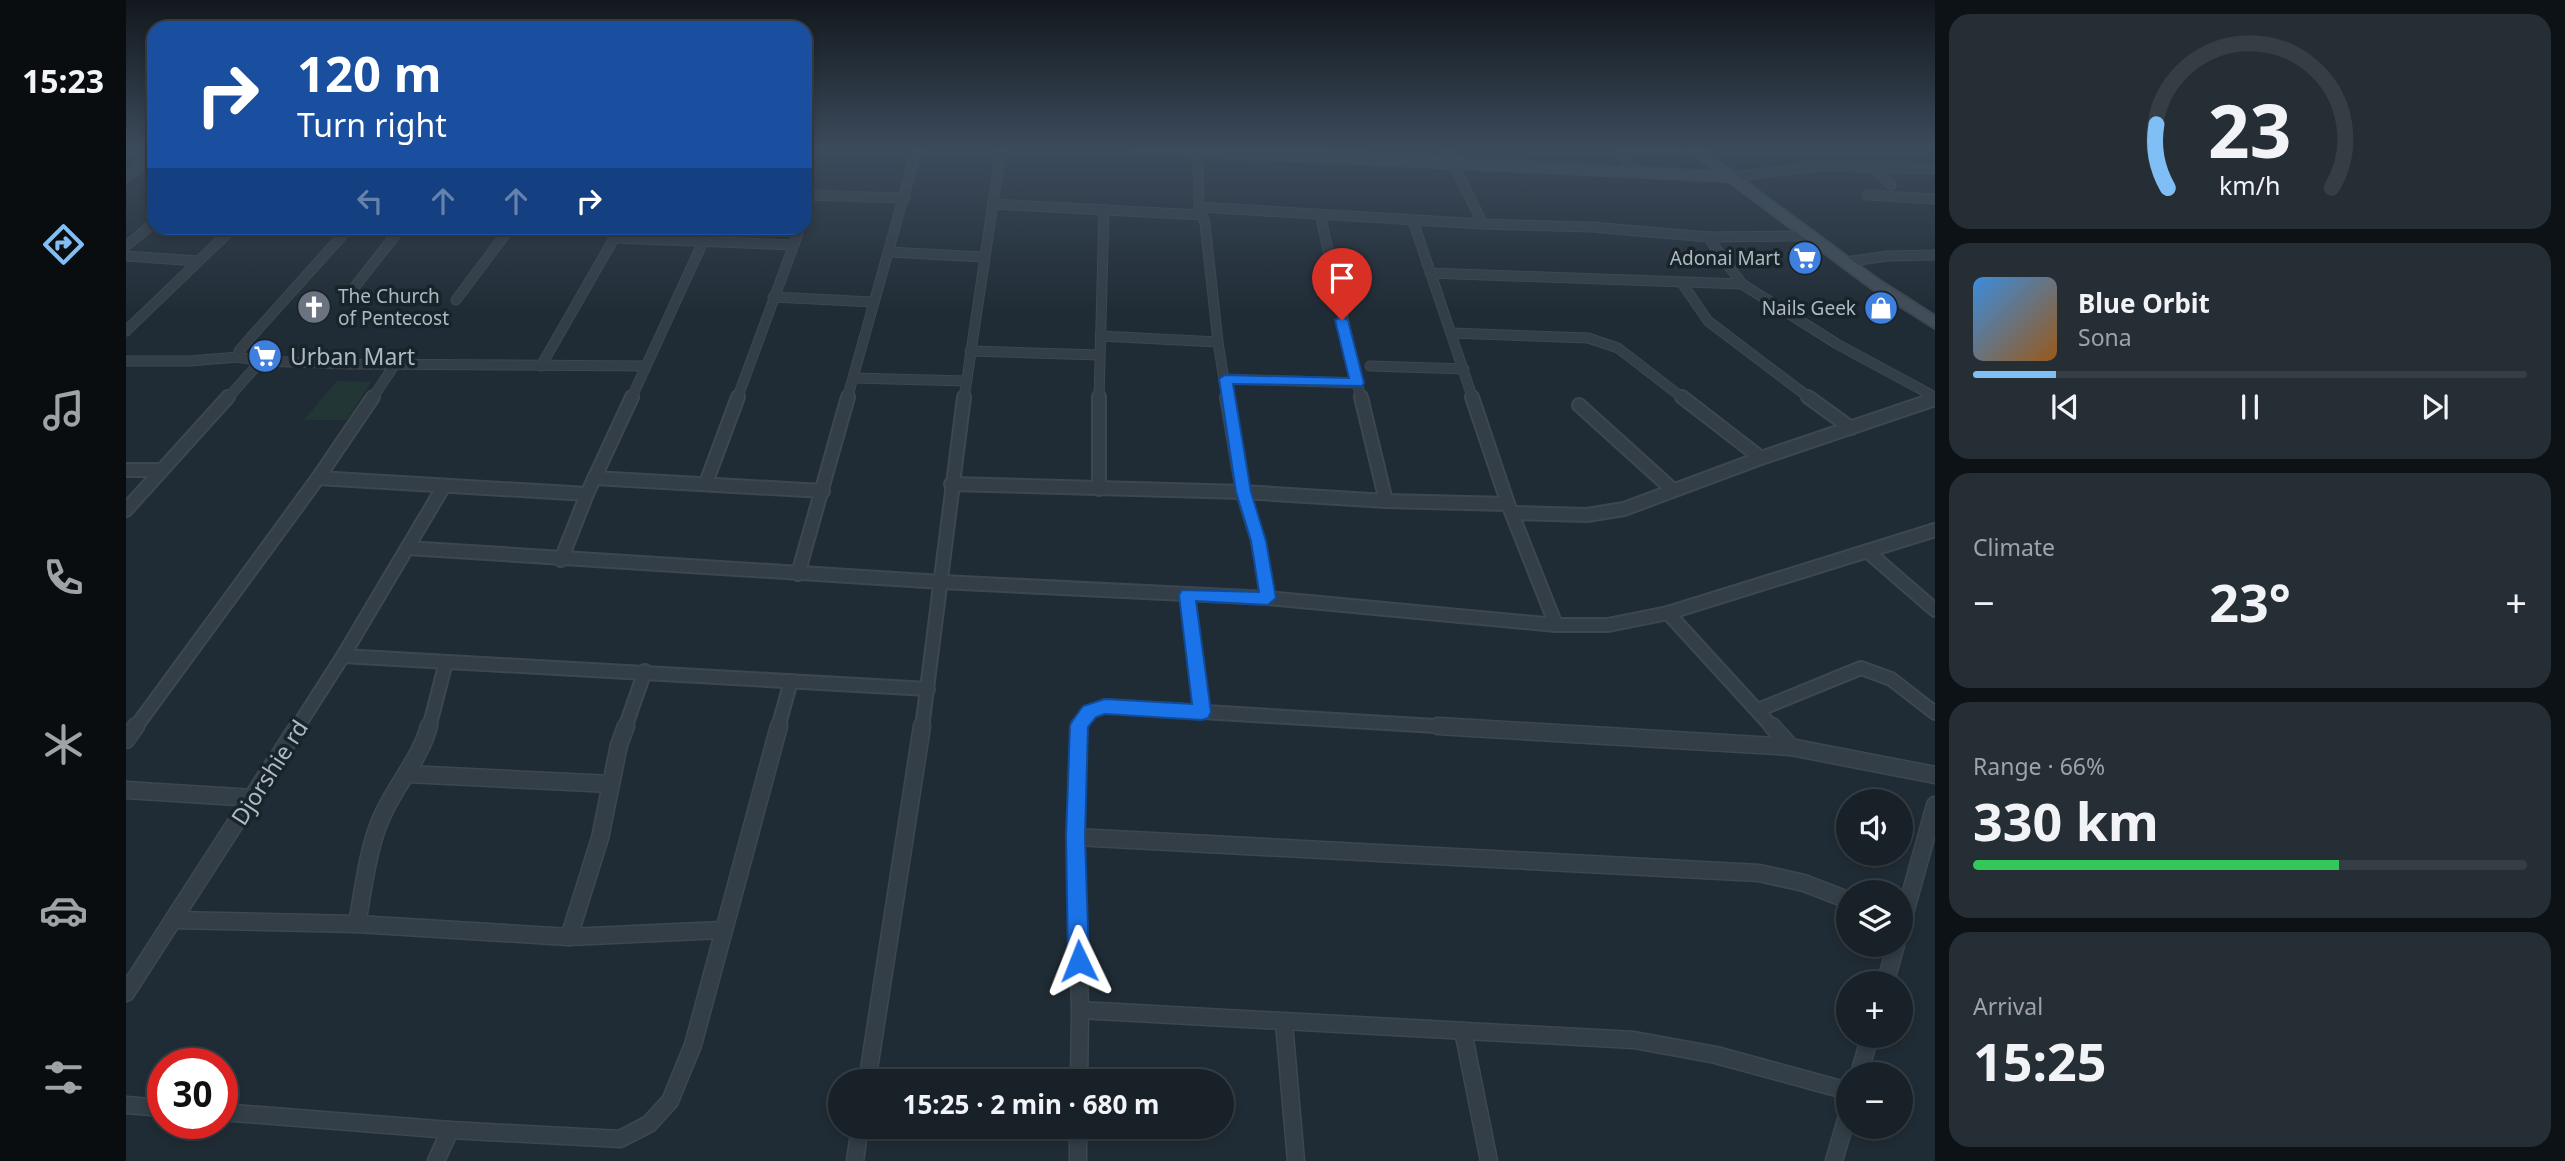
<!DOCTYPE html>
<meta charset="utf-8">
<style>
:root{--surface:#182128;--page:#252e34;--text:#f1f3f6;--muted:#9fa3a8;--line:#363e45;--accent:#80bff5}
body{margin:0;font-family:"Noto Sans",sans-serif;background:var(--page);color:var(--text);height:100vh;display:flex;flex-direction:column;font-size:26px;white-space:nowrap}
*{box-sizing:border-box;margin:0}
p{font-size:23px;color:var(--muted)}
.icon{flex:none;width:38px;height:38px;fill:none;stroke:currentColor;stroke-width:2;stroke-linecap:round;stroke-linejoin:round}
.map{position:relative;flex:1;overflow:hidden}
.sheet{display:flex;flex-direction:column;gap:14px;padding:14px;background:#0d1216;width:630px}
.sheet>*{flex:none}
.guide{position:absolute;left:21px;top:21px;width:665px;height:214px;border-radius:21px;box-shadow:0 4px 10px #0003,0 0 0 2px var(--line);background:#1a4fa0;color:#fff;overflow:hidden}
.tools{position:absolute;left:1710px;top:789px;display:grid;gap:14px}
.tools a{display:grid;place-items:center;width:77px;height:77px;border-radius:50%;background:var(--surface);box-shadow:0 4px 10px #0003,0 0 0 2px var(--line);font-size:35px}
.speed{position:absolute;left:21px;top:1048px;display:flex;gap:14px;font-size:35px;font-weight:700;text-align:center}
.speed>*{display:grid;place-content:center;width:91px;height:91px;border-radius:50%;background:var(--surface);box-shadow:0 4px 10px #0003,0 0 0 2px var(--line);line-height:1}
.speed .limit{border:10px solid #d22;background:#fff;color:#111}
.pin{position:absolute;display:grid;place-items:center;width:60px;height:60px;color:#fff;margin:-72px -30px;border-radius:50% 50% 50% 0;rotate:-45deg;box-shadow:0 0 7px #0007}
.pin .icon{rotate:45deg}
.me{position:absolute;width:77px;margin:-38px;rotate:358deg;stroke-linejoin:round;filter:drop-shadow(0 0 5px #0008)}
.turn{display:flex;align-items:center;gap:24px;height:147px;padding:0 35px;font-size:32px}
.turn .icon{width:91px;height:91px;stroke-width:2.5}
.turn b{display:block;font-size:49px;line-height:60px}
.lanes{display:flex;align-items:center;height:66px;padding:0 35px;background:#0003;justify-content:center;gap:35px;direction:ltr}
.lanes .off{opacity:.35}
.big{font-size:52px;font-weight:700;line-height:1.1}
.sheet .card{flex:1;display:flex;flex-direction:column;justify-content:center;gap:10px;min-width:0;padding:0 24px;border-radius:21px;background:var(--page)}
.sheet .dial{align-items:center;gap:0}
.dial svg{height:182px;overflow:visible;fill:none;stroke:var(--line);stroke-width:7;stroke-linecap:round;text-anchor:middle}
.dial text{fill:var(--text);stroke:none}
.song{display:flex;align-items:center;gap:21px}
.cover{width:84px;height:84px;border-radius:10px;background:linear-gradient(135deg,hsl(210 70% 55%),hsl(30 70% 35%))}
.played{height:7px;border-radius:4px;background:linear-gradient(90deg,var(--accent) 15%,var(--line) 15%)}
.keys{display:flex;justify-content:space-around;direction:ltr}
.heat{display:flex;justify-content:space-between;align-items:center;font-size:38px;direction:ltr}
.charge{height:10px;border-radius:5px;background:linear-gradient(90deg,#34c759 66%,var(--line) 0)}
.trip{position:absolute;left:702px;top:1069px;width:406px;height:70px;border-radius:35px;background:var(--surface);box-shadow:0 4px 10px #0003,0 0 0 2px var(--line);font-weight:700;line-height:70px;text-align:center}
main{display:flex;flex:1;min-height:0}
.menu{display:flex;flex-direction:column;width:126px;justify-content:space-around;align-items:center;background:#0a0d10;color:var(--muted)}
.menu .icon{width:49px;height:49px}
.menu .on{color:var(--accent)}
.menu b{font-size:32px;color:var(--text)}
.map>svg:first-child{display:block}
</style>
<main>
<nav class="menu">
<b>15:23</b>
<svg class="icon on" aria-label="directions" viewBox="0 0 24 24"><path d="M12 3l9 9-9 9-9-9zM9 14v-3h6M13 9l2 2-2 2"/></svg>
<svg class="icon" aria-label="music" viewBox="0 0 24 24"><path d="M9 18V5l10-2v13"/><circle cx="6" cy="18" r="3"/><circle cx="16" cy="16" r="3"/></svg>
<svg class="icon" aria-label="phone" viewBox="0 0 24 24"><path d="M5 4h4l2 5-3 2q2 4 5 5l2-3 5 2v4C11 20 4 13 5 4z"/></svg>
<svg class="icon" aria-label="climate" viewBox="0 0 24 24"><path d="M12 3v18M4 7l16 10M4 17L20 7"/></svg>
<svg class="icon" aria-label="car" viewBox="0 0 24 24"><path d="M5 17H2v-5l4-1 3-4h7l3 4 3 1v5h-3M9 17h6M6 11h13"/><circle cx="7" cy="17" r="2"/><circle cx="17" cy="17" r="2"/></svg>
<svg class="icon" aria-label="filters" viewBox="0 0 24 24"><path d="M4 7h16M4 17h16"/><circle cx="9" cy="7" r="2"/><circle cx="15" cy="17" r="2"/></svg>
</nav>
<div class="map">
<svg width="1809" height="1161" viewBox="0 0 1809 1161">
<rect width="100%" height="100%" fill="#202c35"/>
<path fill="#223636" d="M211,381L245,382L221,420H178Z"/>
<path fill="#2f3e49" stroke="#1b252c" stroke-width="2" d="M522,228H573L570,234L519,232Z"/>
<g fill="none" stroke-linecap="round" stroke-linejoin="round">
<g stroke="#3d4750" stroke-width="11">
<g id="street-far2">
<path d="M1320,149L1357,224"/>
<path d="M1072,151L1073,207L1079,223L1092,342L1101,399"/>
<path d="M1747,166L1765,185"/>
<path d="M1507,172L1495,154L1496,151L1554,149"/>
<path d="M0,177L28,157"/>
<path d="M1606,177L1695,166L1809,169"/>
<path d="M679,195L779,198"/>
<path d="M1741,195L1809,199"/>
<path d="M866,204L1075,215"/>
<path d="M1073,207L1357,224L1466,227L1582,237L1685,236"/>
<path d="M679,213L685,195"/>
<path d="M1194,214L1235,399"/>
<path d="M1287,221L1347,399"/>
<path d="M221,230L262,231L270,234L224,293"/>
<path d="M487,238L668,245"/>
<path d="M0,246L28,223"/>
<path d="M762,252L858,257"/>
<path d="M0,256L72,261"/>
<path d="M1720,262L1761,256L1809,255"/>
<path d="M1304,273L1616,284L1582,237"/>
<path d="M1556,283L1582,321L1685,399"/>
<path d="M1616,284L1711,344L1809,397"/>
<path d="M647,297L747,302"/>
<path d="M330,300L384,228"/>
<path d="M0,331L107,228"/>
<path d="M1326,333L1462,338L1492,348L1558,399"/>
<path d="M974,336L1092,342"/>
<path d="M844,351L973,355"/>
<path d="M112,357L113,351L125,337L223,228"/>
<path d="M0,361H64L112,357L135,361L223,364L519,366"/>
<path d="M415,366L494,228"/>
<path d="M1244,366L1338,369"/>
<path d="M728,378L840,381"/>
<path d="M1099,379L1231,383"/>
<path d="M101,399L135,361"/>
<path d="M246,399L269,364"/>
<path d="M505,399L577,242"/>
<path d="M611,399L674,228"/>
<path d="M721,399L791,149"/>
<path d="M838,399L875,149"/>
<path d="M973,399L978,209"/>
</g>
</g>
<g stroke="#3d4750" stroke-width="16">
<g id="street-far1">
<path d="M973,397V489"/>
<path d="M1101,397L1117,492L1132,541L1142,598"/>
<path d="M1235,397L1260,501"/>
<path d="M1346,397L1382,504L1430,625"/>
<path d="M1556,397L1635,458"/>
<path d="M1682,397L1725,428"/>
<path d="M1453,405L1547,490"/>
<path d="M0,470H35"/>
<path d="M192,478L461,494"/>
<path d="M468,478L697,491"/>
<path d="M580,483L612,397"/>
<path d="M825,484L1117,492L1260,501L1382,504"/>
<path d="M0,510L102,397"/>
<path d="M1386,513L1461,515L1498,509L1635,458L1809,399"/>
<path d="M281,548L816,582L1142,598L1430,625H1482L1542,613L1809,530"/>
<path d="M1741,551L1809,610"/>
<path d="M435,560L461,494L506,397"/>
<path d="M672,574L722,397"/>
<path d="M1061,595L1076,712"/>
<path d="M1542,613L1647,728"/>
<path d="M217,656L802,689"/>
<path d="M1632,710L1735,668L1765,679L1809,713"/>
<path d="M9,728L192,478L247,397"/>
<path d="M171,728L217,656L318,486"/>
<path d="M303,728L320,662"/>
<path d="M499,728L519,671"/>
<path d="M652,728L665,681"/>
<path d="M796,728L838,397"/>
<path d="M953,728L964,712L979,706L1342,728"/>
</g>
</g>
<g stroke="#3d4750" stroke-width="19">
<g id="street">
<path d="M953,726L949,837L954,1010L953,1082"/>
<path d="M1312,726L1665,747L1809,775"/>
<path d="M1646,726L1665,747"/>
<path d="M0,740L10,726"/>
<path d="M282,774L485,784"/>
<path d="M0,790L127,798"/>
<path d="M949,837L1633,873L1678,883L1722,900"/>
<path d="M47,920L231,924L443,937L596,930"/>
<path d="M231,924C238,886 242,842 260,808C274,780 295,756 303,726"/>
<path d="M1774,931L1809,805"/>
<path d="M443,937L474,838L493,745L500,726"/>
<path d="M1759,984L1770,945"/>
<path d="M0,993L172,726"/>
<path d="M954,1010L1508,1040L1590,1055L1722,1091"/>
<path d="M1158,1023L1170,1161"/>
<path d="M1337,1031L1363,1161"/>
<path d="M1733,1074L1744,1036"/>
<path d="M741,1082L796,726"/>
<path d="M0,1105L37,1108"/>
<path d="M96,1112L324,1130L494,1139L523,1124L544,1101L567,1045L653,726"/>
<path d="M952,1127V1161"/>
<path d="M310,1161L324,1130"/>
<path d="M729,1161L734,1127"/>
<path d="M1708,1161L1722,1113"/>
</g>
</g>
<g stroke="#3d4750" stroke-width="4">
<path id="secondary" d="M1009,149H1102L1249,154L1591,172L1562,149H1575L1754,281L1809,316V328L1744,287L1602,181L1015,153Z"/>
</g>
<use href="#street-far2" stroke="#333e46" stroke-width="9"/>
<use href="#street-far1" stroke="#333e46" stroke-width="12"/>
<use href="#street" stroke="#333e46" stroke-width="16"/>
<use href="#secondary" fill="#414e59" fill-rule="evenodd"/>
</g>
<linearGradient id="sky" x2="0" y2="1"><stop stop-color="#12181d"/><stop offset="0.48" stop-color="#3c4b5c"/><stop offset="1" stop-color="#3c4b5c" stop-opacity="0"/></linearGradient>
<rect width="1809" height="311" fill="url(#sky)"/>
<path fill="#1a73e8" stroke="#114b97" stroke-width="2" d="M1216,317L1222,320L1238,383L1236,386L1107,384L1125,492L1140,541L1150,598L1142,605L1070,601L1085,712L1082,718L1076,720L979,714L970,717L962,727L959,837L963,961L960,968L953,971L945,968L942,961L940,837L944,725L947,720L957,706L979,699L1066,704L1053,595L1056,590L1133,592L1125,541L1110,492L1093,379L1099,375L1223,378L1209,320Z"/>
<defs>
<g id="supermarket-disc" transform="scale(1.75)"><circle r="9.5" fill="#3f7fe0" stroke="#19232a"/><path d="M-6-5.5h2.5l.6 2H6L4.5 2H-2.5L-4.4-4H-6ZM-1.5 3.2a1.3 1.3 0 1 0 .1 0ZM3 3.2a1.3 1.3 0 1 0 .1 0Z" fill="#fff"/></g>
<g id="church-disc" transform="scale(1.75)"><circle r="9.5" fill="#6b7280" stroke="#19232a"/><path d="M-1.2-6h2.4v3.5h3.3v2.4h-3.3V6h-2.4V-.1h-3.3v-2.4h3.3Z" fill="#fff"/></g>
<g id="shop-disc" transform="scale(1.75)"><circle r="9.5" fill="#3f7fe0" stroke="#19232a"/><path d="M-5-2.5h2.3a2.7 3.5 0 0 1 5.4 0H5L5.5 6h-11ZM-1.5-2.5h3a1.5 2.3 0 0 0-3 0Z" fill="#fff"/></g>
</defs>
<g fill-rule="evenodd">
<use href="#supermarket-disc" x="1679" y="258"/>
<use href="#church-disc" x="188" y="307"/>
<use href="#shop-disc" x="1755" y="308"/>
<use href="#supermarket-disc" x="139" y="356"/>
</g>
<g text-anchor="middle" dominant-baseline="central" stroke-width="7" stroke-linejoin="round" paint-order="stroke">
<g font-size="19" fill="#adb9c3" stroke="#19232a" text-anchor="end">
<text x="1654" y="258">Adonai Mart</text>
<text x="212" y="296" text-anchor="start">The Church<tspan x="212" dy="22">of Pentecost</tspan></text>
<text x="1730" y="308">Nails Geek</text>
</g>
<g font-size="23" fill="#adb9c3" stroke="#19232a" text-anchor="start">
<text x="164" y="356">Urban Mart</text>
</g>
<g font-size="23" fill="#adb9c3" stroke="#19232a">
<text transform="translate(143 772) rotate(-57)">Djorshie rd</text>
</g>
</g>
</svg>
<div class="tools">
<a><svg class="icon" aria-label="sound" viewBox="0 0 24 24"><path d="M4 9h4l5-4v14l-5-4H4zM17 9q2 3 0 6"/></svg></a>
<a><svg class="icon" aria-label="layers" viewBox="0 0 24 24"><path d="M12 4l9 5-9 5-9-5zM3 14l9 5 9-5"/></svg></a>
<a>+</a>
<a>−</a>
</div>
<div class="speed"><div class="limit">30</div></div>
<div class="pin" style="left:1216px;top:320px;background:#d93025"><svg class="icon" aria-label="arrive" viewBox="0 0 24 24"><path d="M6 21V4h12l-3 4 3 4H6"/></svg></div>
<svg class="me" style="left:953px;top:961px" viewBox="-20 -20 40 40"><path d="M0-17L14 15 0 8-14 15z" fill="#1a73e8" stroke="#fff" stroke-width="4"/></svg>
<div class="trip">15:25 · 2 min · 680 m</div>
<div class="guide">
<div class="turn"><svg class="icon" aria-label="right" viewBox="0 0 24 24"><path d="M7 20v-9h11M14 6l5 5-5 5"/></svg><div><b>120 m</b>Turn right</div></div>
<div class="lanes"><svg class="icon off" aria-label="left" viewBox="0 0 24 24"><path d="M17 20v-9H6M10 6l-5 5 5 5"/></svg><svg class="icon off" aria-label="ahead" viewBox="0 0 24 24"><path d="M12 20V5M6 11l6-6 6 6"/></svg><svg class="icon off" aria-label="ahead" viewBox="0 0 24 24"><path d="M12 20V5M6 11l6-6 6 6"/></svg><svg class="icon" aria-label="right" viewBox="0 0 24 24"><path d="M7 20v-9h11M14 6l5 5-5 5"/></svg></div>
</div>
</div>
<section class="sheet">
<div class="card dial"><svg viewBox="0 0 100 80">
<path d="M14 69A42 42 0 1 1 86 69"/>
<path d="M14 69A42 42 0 0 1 9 41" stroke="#80bff5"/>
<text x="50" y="56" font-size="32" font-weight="700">23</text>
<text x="50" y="72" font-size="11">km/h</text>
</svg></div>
<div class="card">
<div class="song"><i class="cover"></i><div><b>Blue Orbit</b><p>Sona</p></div></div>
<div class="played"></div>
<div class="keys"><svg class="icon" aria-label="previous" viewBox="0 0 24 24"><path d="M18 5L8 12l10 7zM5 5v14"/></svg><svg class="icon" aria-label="pause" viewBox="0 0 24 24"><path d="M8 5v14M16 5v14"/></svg><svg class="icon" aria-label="next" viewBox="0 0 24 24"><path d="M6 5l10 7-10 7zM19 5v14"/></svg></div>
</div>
<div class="card"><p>Climate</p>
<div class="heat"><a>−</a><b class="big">23°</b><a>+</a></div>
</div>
<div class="card"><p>Range · 66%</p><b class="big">330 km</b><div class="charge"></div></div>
<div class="card"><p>Arrival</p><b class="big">15:25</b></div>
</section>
</main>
